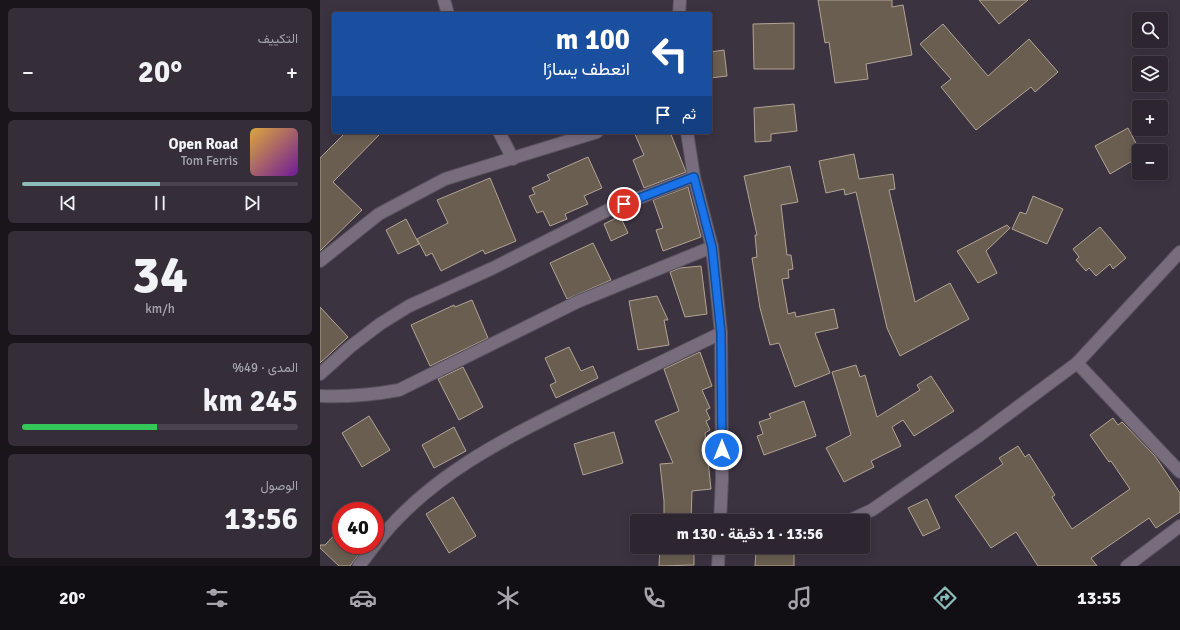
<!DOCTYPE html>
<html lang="ar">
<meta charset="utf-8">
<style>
:root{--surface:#2d2631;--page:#352e39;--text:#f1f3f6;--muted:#a7a5ab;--line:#48434d;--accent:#8bbbb9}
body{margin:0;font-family:Signika,Vazirmatn,sans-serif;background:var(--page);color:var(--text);direction:rtl;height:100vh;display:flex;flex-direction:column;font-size:15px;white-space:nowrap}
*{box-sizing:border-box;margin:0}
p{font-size:13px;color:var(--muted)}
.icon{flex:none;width:22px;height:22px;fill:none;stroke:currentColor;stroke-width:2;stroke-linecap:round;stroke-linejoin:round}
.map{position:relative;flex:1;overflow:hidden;direction:ltr}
.side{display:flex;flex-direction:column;gap:8px;padding:8px;background:#19151b;width:320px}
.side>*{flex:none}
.hud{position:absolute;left:12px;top:12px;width:380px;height:122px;border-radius:4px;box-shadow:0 2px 10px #0003,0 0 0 1px var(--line);direction:rtl;background:#1a4fa0;color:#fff;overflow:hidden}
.tools{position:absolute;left:812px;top:12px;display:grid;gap:8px}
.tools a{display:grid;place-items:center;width:36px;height:36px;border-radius:4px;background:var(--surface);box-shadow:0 2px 10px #0003,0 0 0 1px var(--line);font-size:20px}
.speed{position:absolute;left:12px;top:502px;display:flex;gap:8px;font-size:20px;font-weight:700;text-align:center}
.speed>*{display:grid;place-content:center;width:52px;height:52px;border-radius:50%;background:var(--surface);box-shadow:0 2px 10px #0003,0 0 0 1px var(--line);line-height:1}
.speed .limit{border:6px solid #d22;background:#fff;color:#111}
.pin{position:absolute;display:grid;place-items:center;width:34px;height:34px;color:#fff;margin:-17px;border:2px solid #fff;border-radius:50%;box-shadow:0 1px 4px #0007}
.me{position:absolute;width:44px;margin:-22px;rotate:0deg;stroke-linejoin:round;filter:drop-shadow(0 0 3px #0008)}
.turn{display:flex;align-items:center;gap:14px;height:84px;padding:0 16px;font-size:18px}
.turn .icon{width:52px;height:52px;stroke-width:2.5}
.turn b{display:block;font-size:28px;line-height:34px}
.then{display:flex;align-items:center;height:38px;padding:0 16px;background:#0003;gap:8px;font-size:15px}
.big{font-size:30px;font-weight:700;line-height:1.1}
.side .card{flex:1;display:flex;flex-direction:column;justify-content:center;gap:6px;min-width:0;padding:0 14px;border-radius:6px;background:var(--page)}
.side .dial{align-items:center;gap:0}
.dial b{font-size:52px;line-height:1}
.song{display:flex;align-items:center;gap:12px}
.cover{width:48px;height:48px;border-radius:6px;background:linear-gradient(135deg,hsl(40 70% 55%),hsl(280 70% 35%))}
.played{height:4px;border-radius:2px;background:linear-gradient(90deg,var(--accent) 50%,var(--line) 50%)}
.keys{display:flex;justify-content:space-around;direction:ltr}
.heat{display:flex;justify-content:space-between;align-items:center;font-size:22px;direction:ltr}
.charge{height:6px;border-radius:3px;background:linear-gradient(90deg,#34c759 49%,var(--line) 0)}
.trip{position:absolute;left:310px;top:514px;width:240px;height:40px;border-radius:4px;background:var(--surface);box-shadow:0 2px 10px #0003,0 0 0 1px var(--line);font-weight:700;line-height:40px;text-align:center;direction:rtl}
.tab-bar{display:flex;height:64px;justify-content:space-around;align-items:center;background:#120f14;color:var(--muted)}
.tab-bar .icon{width:28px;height:28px}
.tab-bar .current{color:var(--accent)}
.tab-bar b{font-size:18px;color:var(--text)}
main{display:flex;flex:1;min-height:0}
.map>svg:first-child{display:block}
</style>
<main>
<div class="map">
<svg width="860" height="566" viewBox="0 0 860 566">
<rect width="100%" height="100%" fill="#3c3341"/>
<g fill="#6a5e51" stroke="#b2a495">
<path d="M498,0H572V7L583,5L592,55L546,64L548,79L515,83L509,42L505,43Z"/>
<path d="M659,0H708L679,24Z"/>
<path d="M474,23V69H434L433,24Z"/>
<path d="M623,24L668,76L709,39L738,72L715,92L711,87L656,130L621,87L631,79L600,44Z"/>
<path d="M404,50L407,76L390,78V52Z"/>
<path d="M474,104L477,131L451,134V141L435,142L434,108Z"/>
<path d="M808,128L819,149V157L790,174L775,146Z"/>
<path d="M26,132H62L13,182L42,210L0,251V158Z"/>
<path d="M314,132H350L366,172L324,188L313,160L324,155Z"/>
<path d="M534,154L539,179L573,174L575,189L569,190L595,302L630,283L649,319L580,356L567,328L536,192L525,195L524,189L506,193L499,161Z"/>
<path d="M268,157L282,188L264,196L268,204L245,214L247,219L230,226L223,211L217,213L209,196L215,194L212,188L230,180L227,175Z"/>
<path d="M470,166L478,202L461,205L467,255H471L473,269L468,270L469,278L462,279L468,314L475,312L476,317L514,309L518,328L495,333L510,373L475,387L459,343L450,345L440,308L432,258L437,257L435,235H437L424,176Z"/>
<path d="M170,178L196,241L165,254L163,250L121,271L112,253L106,256L97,239L128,223L117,200Z"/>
<path d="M368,187L381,237L343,251L336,230L343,228L333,200Z"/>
<path d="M713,196L743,209L727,244L692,229L700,212L706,214Z"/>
<path d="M300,216L308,233L291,241L284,224Z"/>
<path d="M86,219L99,244L78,254L66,230Z"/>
<path d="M687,225L690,228L666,251L677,273L658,283L637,251Z"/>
<path d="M780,227L806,258L793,269L790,264L776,276L769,268L766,271L756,260L759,257L753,249Z"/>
<path d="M273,243L291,280L247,299L230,263Z"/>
<path d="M381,266L387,314L365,317L350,272L360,268Z"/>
<path d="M337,296L348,320H344L349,345L318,350L309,301Z"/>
<path d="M152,300L168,338L110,366L91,325L134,305L135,307Z"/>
<path d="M0,307L28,337L0,363Z"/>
<path d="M249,347L261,371L273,366L278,378L236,398L230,385L236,382L225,358Z"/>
<path d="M380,352L392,386L382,390L390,408L386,410L390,419L386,421L390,430L385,433L391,489L372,491L371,521H344V501L340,464L353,463L335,421L359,411L344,369Z"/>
<path d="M536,365L540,377L545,375L557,417L600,390L597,385L611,376L634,411L594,436L583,420L572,427L581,446L551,461L554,467L524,482L506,448L531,435L512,372Z"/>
<path d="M143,367L163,407L139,420L118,379Z"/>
<path d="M484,401L496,436L444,455L437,436L443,434L439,422L451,418L449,414Z"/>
<path d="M49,416L70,450L42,467L22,433Z"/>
<path d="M793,418L798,425L802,422L835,456L860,493V512L836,528L829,518L771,558L777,566H718L696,532L671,548L635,496L683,464L679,458L698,446L705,457L709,454L735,495L732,497L752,529L810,489L791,461L789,462L770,435Z"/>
<path d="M134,427L146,451L114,468L102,445Z"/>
<path d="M294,432L303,463L263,475L254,444Z"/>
<path d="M133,497L156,536L129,553L106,514Z"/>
<path d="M607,499L620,528L603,536L588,508Z"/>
<path d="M21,528V545H46L30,566H19L0,548V545H5Z"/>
<path d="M340,547H374V565L339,566Z"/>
<path d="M436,551L474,552V566H435Z"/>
</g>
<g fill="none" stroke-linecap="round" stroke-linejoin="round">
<g stroke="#5a525e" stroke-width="14">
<g id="minor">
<path d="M124,0L128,14"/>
<path d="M179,132L193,159"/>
<path d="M0,261L59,214L125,179L277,132"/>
<path d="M757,363L860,472"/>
<path d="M0,374L30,347L60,324L89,306L173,268L290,209L374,177"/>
<path d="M0,396C27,397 52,395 79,390L257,302L392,247"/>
<path d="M528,521L552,510L660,435L757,363L860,252"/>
<path d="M55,545C108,475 188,437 265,399C310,377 356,355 401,333"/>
<path d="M39,566L55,545"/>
<path d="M807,566L860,526"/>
</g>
</g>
<g stroke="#5a525e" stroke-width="14">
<g id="tertiary">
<path d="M359,14L360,0"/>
<path d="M367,132L374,177L392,247L401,333L402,479L400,521"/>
<path d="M398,566L399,547"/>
</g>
</g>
<use href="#minor" stroke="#776d7d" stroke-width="12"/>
<use href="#tertiary" stroke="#776d7d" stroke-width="12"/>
</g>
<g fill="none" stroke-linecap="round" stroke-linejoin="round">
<g stroke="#114b97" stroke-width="10">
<path id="route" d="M304,204L374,177L392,247L401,333L402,450"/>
</g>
<use href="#route" stroke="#1a73e8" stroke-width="7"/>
</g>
</svg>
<div class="tools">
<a><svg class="icon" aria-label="search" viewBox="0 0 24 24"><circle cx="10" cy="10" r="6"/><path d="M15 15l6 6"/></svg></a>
<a><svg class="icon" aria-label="layers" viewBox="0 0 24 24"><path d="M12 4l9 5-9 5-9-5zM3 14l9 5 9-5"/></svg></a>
<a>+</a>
<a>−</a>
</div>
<div class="speed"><div class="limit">40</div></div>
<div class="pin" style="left:304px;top:204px;background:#d93025"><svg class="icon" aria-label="arrive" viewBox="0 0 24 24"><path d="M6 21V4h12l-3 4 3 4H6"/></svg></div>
<svg class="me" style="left:402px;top:450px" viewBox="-20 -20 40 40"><circle r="17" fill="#1a73e8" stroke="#fff" stroke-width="3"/><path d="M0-11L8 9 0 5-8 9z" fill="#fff"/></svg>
<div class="trip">13:56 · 1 دقيقة · 130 m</div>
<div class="hud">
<div class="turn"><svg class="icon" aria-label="left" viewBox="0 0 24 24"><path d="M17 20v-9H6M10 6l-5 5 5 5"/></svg><div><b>100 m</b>انعطف يسارًا</div></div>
<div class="then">ثم<svg class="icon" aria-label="arrive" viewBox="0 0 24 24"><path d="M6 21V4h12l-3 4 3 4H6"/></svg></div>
</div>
</div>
<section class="side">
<div class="card"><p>التكييف</p>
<div class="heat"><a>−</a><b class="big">20°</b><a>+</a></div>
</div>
<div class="card">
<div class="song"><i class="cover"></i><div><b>Open Road</b><p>Tom Ferris</p></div></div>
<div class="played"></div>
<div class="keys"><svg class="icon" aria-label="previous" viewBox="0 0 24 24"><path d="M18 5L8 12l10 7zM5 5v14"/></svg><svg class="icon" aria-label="pause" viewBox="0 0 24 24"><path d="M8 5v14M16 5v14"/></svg><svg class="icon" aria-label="next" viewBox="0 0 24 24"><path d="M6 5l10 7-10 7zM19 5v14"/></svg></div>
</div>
<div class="card dial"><b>34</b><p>km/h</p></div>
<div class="card"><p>المدى · 49%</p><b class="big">245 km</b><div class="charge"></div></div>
<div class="card"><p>الوصول</p><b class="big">13:56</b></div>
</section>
</main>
<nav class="tab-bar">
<b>13:55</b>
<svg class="icon current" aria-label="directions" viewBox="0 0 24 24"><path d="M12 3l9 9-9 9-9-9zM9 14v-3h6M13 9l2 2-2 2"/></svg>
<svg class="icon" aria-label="music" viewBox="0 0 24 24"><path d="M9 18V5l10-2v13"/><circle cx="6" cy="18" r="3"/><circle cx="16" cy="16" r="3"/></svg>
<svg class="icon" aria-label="phone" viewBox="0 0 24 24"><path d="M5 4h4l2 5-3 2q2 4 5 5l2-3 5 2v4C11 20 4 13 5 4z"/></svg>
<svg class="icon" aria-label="climate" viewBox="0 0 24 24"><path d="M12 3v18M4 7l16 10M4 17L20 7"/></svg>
<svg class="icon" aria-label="car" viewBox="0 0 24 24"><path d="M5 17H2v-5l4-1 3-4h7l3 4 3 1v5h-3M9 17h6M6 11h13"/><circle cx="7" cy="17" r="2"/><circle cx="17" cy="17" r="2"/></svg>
<svg class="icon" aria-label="filters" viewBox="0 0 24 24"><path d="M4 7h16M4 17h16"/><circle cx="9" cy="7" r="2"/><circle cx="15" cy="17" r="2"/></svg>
<b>20°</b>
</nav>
